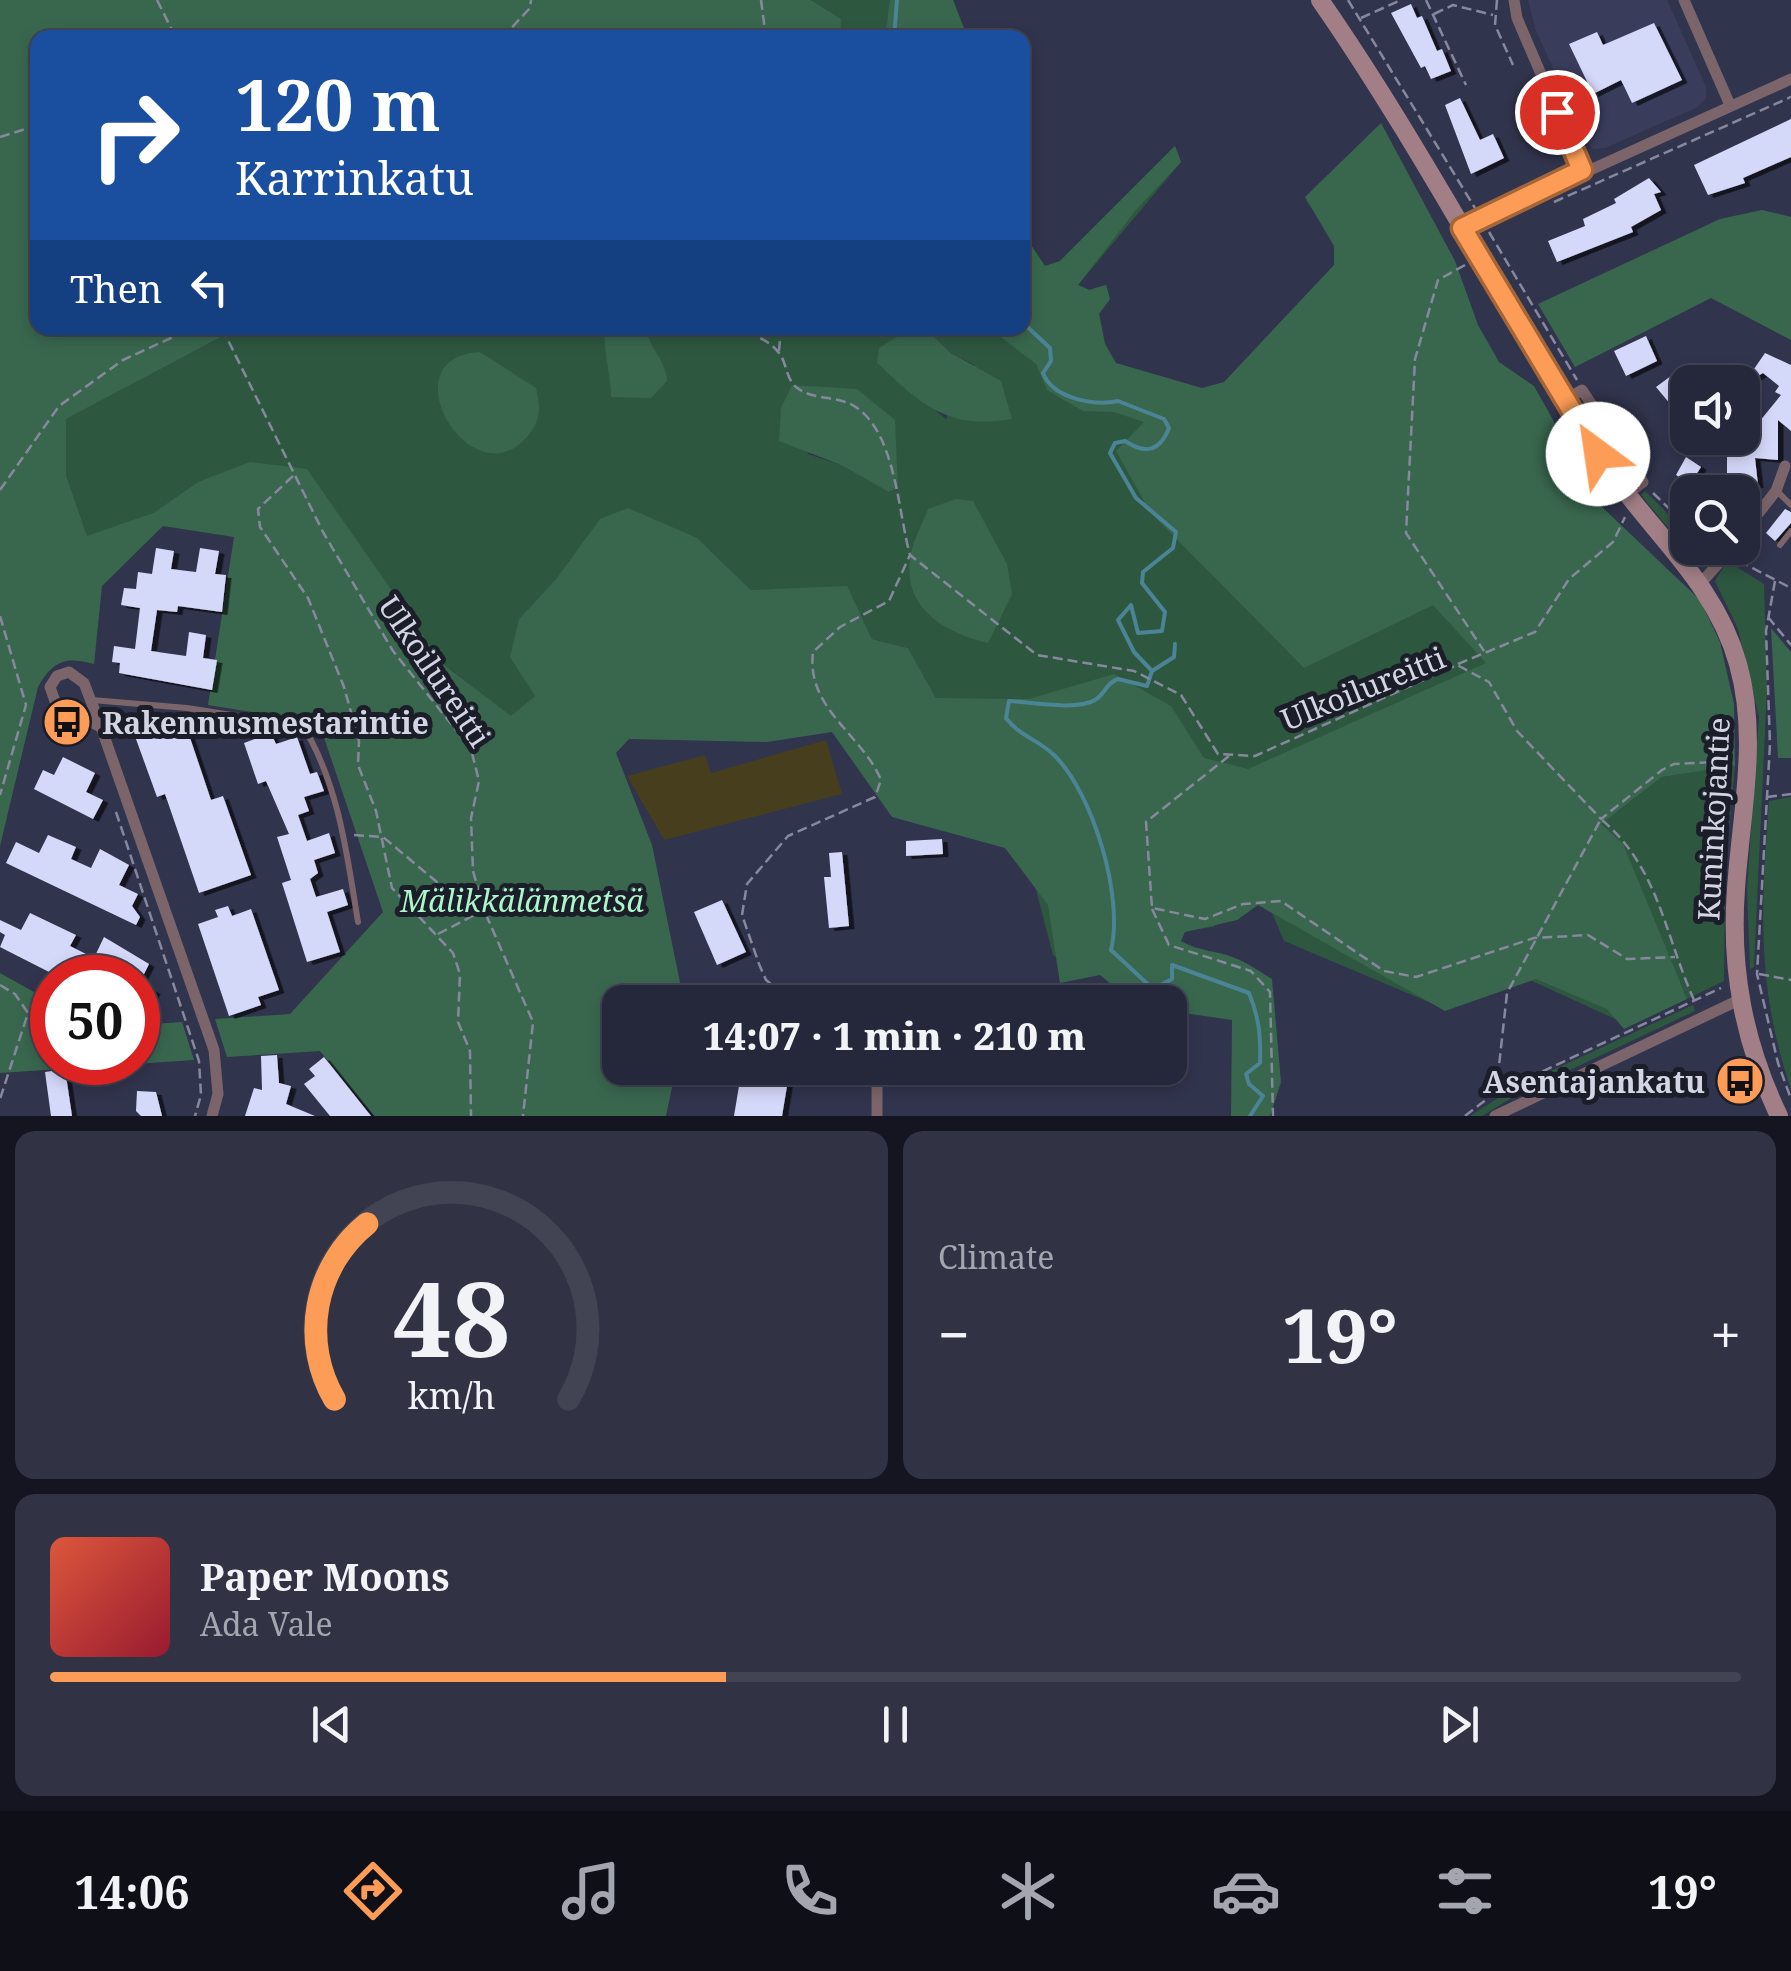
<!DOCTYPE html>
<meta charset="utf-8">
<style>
:root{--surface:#25273a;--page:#313345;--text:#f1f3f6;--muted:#a3a5af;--line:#424454;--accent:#fd9c56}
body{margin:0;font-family:"Noto Serif",serif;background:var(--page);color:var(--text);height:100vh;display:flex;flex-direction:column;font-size:38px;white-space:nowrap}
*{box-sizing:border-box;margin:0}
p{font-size:32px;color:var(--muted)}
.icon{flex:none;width:55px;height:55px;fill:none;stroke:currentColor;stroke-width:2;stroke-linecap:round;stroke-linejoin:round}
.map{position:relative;height:1116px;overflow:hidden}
.sheet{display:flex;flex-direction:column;gap:15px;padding:15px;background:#141520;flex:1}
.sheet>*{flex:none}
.banner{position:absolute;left:30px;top:30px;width:1000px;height:305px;border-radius:20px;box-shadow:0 5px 15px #0003,0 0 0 2px var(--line);background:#1a4fa0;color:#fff;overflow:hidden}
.controls{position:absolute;left:1670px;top:365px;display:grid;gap:20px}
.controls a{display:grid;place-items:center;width:90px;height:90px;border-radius:20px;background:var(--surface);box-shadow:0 5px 15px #0003,0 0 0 2px var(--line);font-size:50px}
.speed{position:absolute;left:30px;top:955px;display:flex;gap:20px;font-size:50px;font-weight:700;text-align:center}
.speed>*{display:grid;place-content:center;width:130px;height:130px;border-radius:50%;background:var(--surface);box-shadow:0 5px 15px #0003,0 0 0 2px var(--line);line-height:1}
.speed .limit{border:15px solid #d22;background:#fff;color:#111}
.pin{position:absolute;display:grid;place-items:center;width:85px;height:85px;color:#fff;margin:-42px;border:5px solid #fff;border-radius:50%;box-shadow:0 2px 10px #0007}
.me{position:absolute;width:110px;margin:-55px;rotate:329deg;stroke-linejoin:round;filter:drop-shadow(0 0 8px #0008)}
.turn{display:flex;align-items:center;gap:35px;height:210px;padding:0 40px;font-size:45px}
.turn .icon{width:130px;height:130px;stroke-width:2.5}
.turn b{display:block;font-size:70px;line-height:85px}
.then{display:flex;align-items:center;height:95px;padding:0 40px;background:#0003;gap:20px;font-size:38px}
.big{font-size:75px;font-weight:800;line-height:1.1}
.sheet .card{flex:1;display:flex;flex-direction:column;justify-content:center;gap:15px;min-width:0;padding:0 35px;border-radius:20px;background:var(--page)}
.sheet .dial{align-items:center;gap:0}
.dial svg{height:260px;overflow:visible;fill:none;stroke:var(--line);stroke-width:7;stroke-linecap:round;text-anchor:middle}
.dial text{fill:var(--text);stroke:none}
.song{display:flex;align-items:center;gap:30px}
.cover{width:120px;height:120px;border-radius:15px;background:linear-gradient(135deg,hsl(10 70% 55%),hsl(350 70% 35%))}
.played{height:10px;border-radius:5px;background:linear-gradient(90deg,var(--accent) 40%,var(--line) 40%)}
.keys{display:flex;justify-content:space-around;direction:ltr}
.heat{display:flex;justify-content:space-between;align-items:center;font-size:55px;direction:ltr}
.sheet .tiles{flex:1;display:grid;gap:15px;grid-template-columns:1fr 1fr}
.card:last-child{grid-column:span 2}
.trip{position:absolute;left:602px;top:985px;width:585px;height:100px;border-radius:20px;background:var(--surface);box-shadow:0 5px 15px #0003,0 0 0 2px var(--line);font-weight:800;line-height:100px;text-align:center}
.tab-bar{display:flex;height:160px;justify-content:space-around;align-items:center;background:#0f1017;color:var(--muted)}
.tab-bar .icon{width:70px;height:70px}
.tab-bar .on{color:var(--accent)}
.tab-bar b{font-size:45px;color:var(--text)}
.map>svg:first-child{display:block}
</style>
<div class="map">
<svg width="1791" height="1116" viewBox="0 0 1791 1116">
<defs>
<filter id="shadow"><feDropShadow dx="5.5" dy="3" stdDeviation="0" flood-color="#0009"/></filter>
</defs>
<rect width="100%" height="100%" fill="#31344d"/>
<path fill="#3a3c5c" d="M1528,0H1667L1706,87V98L1698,107L1605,148L1593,149L1585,140L1535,28Z"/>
<g fill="#2e5740" fill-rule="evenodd">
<path d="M0,0H795L841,19L811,0H953L965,31L959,37L38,38V328L73,415L238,328H922L898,336L877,363L946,419L974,365L951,353L925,328H1022L1023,233L1045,266L1060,261L1175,146L1181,162L1078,285L1089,290L1106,285L1110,299L1099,314L1105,344L1115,363L1183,383L1210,408L1332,284L1338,245L1306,200L1343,164L1666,760L1617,812L1662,777L1735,766L1725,871L1724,981L1687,999L1684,991L1615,1019L1515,973L1438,1006L1284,941L1270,908L1258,901L1213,927L1173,933L1170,1002L1102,972L1071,970L1053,955L1017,817L936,698L908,648L872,639L858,610L558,736L424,952L274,465L198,482L153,513L87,537L66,475V419L18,638ZM793,385L824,388L895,474L898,487L890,492L841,465L808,454ZM697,538L751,590L848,588L753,597ZM557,578L558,701L519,741L449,668L511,717L535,696L519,619Z"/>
<path d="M1645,491L1687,533L1688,548H1705L1716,555L1707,561L1693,558L1641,495Z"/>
<path d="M1727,561L1764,584L1767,688L1754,967L1750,969L1747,888L1759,717L1738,629L1715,581Z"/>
<path d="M1791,797V1089C1756,987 1761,907 1769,801Z"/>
<path d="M1693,1005L1695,1011L1513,1097L1482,1116H1470L1512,1089Z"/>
</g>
<g fill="#39674e">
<path d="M0,0H811L841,19L840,38H38V328H238L66,419V475L87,536L153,513L198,482L250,462L307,469L443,664L511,716L535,696L510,657L519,619L557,578L600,519L628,508L697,538L751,590L847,586L872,639L908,648L936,698L1029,699L1114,674L1171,706L1204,758L1248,769L1486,663L1433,605L1304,668L1151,513L1116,451L1144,422L1114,412L1083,411L1047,390L1036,364L989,328H1022L1023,233L1045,266L1060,261L1175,146L1181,162L1135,211L1078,285L1089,290L1106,285L1110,299L1099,314L1105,344L1116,363L1202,388L1224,382L1334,265V246L1305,197L1381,123L1455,261L1478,325L1499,362L1534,386L1602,507L1700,600L1720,642L1734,704L1735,766L1662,777L1601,824L1623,844L1687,999L1624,1029L1607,1009L1536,979L1445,1011L1258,905L1237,920L1185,932L1181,941C1200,952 1216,950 1235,958C1248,963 1260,972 1272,979L1281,1082L1270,1116H1231L1232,1020L1170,1011V1002H1132L1100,975L1060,983L1048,905L1005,848L892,817L832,732L767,742L629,739L616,753L652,845L684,1002H620V1068H676L666,1116H374L320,1051L227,1057L215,1019L290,1014L383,912L319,723L208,705L234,537L163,526L102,586L94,664C65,656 53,661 38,687L0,846Z"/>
<path d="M890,0H953L965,31L959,37H885Z"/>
<path d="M1762,210L1791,217V340L1711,298L1575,367L1538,304L1720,219Z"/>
<path d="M605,328H646C649,349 666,359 667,381L651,398L611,397C611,372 603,354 605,328Z"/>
<path d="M925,328L951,353L1001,381L1012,419C947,430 922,405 877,363L879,348L898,336Z"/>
<path d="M480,352L536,388C541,409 541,423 525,439C469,498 387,357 480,352Z"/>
<path d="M792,385L857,389L895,420L898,488L889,492L841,465L779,441L781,408Z"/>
<path d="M956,499L973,501L1007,564L1012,594L988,643C944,632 900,608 911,553C914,538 923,523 928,509Z"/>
<path d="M1771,628L1791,652V758H1778Z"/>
<path d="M0,973L52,1002V1062H138V1025L182,1022L194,1060L0,1073Z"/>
</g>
<path fill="#463e1d" d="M826,740L842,794L664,840L627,776L705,755L711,773Z"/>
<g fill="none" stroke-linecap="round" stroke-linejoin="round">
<g stroke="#4a8495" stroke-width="4">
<path d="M894,38L897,0"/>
<path d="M1022,322L1050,348L1051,361L1043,373C1053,399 1095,406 1118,401L1164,419L1169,428C1160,451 1146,455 1125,441L1115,443L1110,453L1136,498L1176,532L1173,548L1143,572L1142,583L1165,612L1162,631L1138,633L1131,605L1118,620L1134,652L1152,671L1147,686L1118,679C1106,683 1105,694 1095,700C1077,711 1029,702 1009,701L1006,718C1019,736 1039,740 1054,755C1093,793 1124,897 1111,950L1153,989L1172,979V965L1249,993C1259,1017 1261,1037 1260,1063L1246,1074L1249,1084L1263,1096L1250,1116"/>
<path d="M1152,671L1174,657L1175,644"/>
</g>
</g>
<g fill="#d5d9f9" filter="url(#shadow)">
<path d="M1411,4L1417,18L1422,16L1437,51L1442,49L1451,71L1431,79L1425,66L1421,68L1391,13Z"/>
<path d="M1654,23L1682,80L1632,103L1621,80L1593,94L1569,44L1597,32L1603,45Z"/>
<path d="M1460,98L1480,140L1493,134L1504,158L1471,174L1445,105Z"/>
<path d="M1791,119V157L1743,178L1745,183L1708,195L1694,165Z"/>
<path d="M1649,178L1661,192L1654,194L1661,210L1631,227L1633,232L1557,262L1548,241L1585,226L1583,219L1616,203L1614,199Z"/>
<path d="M1646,336L1657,361L1626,376L1614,351Z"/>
<path d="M1765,353L1791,365V431L1778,420V460L1755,458L1758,485H1733V476L1727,477V438H1746L1781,395L1775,392L1779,386L1763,373L1743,385Z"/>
<path d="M1679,370L1688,380V392L1671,405L1656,387Z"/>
<path d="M1686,457L1701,467L1690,484L1676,475Z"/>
<path d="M1785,509L1791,512V523L1775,541L1766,533Z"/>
<path d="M156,548L174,551L171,569L196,572L200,548L219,551L215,574L226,575L222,612L178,606L177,612L157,610L151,651L186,656L189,632L206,635L203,658L217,660L212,690L119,673L120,663L112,662L114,646L135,649L140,608L121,605L124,588L136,589L138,572L152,574Z"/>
<path d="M160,719L163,727L184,720L211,800L223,796L251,875L199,893L165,794L157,797L132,728Z"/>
<path d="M268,727L276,744L297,737L310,774L317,772L324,791L304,797L309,811L298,815L307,841L329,833L335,853L314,860L318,873L310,879L316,897L343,889L348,905L327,912L340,952L307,962L282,883L291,880L277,837L289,834L266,781L258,784L244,743L257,738L255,732Z"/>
<path d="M63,757L95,773L86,792L103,800L93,819L34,789L43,770L54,775Z"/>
<path d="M48,835L76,847L71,859L91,868L100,849L129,865L119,885L138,894L132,906L140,917L136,925L6,863L16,842L39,853Z"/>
<path d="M942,839L943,854L906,856V841Z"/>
<path d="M842,852L849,926L829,928L824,877H831L829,853Z"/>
<path d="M722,900L746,952L717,965L694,912Z"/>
<path d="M228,906L232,916L251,909L279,990L258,997L261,1005L229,1016L198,924L218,917L215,910Z"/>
<path d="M30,913L76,935L70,946L94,958L104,937L149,964L142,978H61L0,947L5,935L0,932V920L21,930Z"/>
<path d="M138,982L155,991L146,1010L138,1006Z"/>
<path d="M277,1055L279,1083L291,1086L286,1104L315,1116H245L254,1088L262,1090L261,1056Z"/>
<path d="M324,1057L371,1116H330L304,1084L315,1076L309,1069Z"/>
<path d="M742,1068H790L782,1116H734Z"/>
<path d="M65,1069L72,1116H51L45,1072Z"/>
<path d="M137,1091L156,1092L162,1116H141L136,1111Z"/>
</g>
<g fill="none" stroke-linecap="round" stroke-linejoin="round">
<g stroke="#86899d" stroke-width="2.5" stroke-dasharray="10 5" stroke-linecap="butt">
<path d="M157,0L176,38"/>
<path d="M761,0L766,38"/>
<path d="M1348,0L1475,208"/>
<path d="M1426,0L1466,85"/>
<path d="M1497,0L1495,25L1513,65"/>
<path d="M1434,14L1453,5L1493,15"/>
<path d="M1361,18L1401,0"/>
<path d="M502,38L530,8L531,0"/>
<path d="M0,137L38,125"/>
<path d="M1554,202L1791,97"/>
<path d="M1489,232L1577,380"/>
<path d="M1465,265L1438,280L1415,359L1406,533L1484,651"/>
<path d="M222,328L323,532L393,651L471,749L479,781L471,818L473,871L484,910L533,1022L523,1116"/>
<path d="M732,328C748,333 768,338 779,353C787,363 786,379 796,387C813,401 836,395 854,406C896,431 898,513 910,555L1037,655L1134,671L1181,695L1218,754L1255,756L1457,665L1489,682L1517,731L1601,819L1662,770L1674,764L1715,762"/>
<path d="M779,351L781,328"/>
<path d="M293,476L258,509L260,527L308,598L344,687L359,741L358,765L376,811L392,888L453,953L460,974L458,1022L470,1051L471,1116"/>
<path d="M0,490L59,406L123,360L193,328"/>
<path d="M1653,493L1688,527"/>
<path d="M1739,561L1791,588"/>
<path d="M1775,581L1766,631L1770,744L1757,974L1778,1063L1791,1099"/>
<path d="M0,616L26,705L0,795"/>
<path d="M1768,617L1791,645"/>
<path d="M1458,664L1535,632L1569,579L1613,542L1625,517"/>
<path d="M1229,756L1146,822L1152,908L1205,919L1243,904L1281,901L1384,971L1416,977L1534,938L1588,935L1627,959L1675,957"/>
<path d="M1767,797L1791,794"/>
<path d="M116,812L199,1061L201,1095L195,1116"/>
<path d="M354,835L383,837L474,913"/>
<path d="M1152,909L1169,945L1251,971L1270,992L1273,1116"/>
<path d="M438,934L484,910"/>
<path d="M1759,974L1791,980"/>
<path d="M0,985L15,994L28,1013L0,1099"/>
<path d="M794,1002L766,980L759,964L742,915L747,884L788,836L875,797L881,780C862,734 806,709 813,652L840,627L889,601L910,555"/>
<path d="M1496,1093L1507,993L1601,819C1659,868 1664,933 1694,1000"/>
<path d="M1465,1116L1492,1095L1721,988"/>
</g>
<g stroke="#7b656a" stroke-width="6">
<path d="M1777,491L1791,505"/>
<path d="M1780,545L1791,531"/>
<path d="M92,700L187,708L303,726C339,785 347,855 358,922"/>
</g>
<g stroke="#7b656a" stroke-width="11">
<path d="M1514,0L1517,18L1582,170"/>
<path d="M1684,0L1730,105"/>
<path d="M1462,228L1791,79"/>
<path d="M1565,400L1582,390L1643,482L1627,494"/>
<path d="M1742,534L1776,491L1785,466"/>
<path d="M1701,583L1732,548"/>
<path d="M101,727L56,704L50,687L57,676L69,672L84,683L101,727L214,1050L218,1094L212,1116"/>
<path d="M877,1116V1068"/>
<path d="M1495,1116L1739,1000"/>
</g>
<path stroke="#a27f87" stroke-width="18" d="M1320,0C1422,147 1504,307 1601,458C1646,528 1715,580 1738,664C1759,738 1741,813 1736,889C1730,970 1744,1043 1779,1116"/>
</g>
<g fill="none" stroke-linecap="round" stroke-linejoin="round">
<g stroke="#a46538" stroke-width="25">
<path id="route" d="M1557,112L1582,170L1462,228L1598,454"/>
</g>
<use href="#route" stroke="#fd9c56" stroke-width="18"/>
</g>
<defs>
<g id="bus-disc" transform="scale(2.5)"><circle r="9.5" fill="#fd9c56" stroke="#1b1d28"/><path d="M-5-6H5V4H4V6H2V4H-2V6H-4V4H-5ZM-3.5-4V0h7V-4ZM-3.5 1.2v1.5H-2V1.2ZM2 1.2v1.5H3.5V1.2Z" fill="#111"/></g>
</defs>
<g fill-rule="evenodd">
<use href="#bus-disc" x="67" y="722"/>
<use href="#bus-disc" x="1740" y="1081"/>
</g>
<g text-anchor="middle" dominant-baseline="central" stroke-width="10" stroke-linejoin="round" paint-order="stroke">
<g font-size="30" fill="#d3d5e5" stroke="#1b1d28">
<text transform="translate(435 671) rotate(56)">Ulkoilureitti</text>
<text transform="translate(1363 688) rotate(-22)">Ulkoilureitti</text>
<text transform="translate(1713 819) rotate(-87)">Kuninkojantie</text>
</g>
<g font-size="30" font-weight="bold" fill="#d3d5e5" stroke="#1b1d28" text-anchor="start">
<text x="102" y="722">Rakennusmestarintie</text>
<text x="1705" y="1081" text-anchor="end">Asentajankatu</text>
</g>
<g font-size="30" font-style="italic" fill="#abf7ca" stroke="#1b1d28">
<text x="522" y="900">Mälikkälänmetsä</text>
</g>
</g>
</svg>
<div class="controls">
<a><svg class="icon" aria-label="sound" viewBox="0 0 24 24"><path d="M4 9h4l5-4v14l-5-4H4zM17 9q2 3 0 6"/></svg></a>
<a><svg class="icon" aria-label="search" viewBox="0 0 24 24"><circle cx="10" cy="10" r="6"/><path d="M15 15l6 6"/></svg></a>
</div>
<div class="speed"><div class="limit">50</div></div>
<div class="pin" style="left:1557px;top:112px;background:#d93025"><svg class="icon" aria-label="arrive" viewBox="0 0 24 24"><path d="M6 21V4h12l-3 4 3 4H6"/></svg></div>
<svg class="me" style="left:1598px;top:454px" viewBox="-20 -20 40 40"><circle r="19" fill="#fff"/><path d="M0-13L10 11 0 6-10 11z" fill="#fd9c56"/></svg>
<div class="trip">14:07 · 1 min · 210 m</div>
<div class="banner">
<div class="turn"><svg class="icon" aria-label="right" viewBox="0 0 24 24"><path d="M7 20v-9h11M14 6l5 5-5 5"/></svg><div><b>120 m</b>Karrinkatu</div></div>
<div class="then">Then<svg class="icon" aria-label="left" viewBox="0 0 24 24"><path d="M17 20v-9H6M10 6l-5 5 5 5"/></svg></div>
</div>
</div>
<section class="sheet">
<div class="tiles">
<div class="card dial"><svg viewBox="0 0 100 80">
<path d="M14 69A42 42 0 1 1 86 69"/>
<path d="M14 69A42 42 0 0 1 24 15" stroke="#fd9c56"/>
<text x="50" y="56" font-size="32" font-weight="700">48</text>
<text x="50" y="72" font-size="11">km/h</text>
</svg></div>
<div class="card"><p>Climate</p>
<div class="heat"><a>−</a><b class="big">19°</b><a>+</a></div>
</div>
<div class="card">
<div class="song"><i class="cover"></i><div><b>Paper Moons</b><p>Ada Vale</p></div></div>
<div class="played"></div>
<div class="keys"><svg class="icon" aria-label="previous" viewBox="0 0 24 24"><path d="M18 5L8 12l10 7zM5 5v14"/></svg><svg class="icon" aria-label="pause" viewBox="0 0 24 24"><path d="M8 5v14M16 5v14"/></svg><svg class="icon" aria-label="next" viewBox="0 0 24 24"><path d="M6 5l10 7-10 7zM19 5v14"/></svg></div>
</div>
</div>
</section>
<nav class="tab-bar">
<b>14:06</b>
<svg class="icon on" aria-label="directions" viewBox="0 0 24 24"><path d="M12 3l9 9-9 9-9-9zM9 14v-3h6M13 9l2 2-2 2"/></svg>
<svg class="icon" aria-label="music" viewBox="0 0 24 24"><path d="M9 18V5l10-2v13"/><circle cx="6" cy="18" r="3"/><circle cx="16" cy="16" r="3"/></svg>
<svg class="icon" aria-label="phone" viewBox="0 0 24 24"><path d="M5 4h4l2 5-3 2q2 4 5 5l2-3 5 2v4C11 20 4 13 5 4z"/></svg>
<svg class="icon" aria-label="climate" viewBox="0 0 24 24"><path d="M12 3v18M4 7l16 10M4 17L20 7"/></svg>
<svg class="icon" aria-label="car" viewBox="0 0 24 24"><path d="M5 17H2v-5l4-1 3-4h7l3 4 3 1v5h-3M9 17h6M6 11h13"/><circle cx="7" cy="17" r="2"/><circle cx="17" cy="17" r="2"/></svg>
<svg class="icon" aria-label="filters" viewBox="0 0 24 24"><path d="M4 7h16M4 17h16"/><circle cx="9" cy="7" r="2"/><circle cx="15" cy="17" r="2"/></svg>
<b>19°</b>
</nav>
